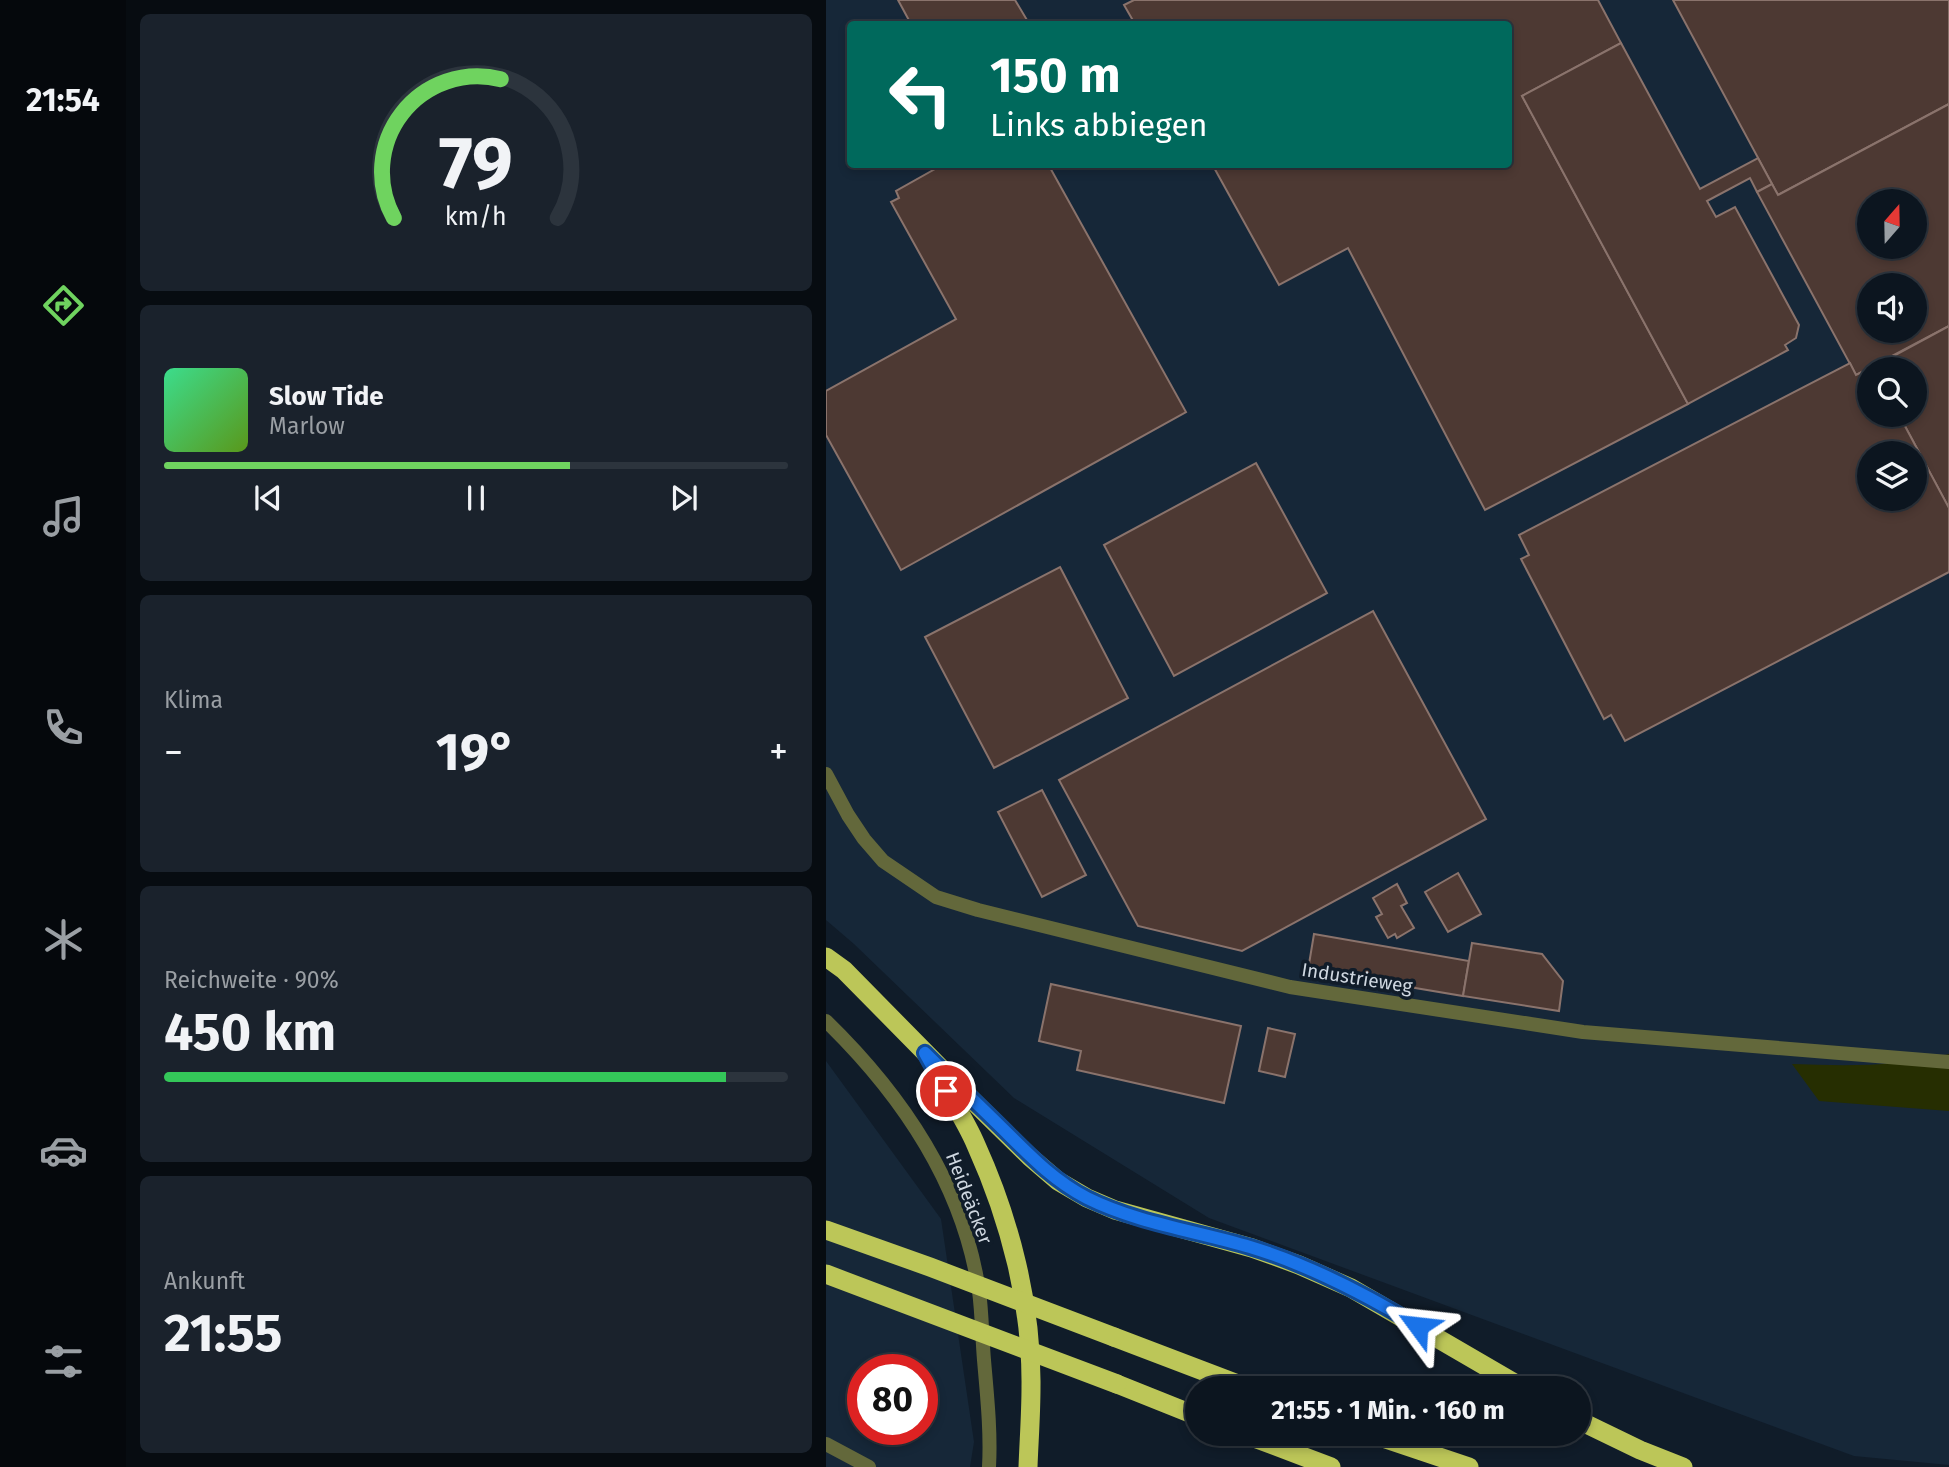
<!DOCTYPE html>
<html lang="de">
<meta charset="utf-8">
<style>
:root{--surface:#0c151f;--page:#1a222c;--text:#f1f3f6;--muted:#9a9fa4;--line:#2c343d;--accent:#6fd35f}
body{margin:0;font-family:"Fira Sans",sans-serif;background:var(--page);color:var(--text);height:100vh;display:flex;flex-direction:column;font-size:26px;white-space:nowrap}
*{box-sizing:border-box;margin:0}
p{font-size:23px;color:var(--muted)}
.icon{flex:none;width:38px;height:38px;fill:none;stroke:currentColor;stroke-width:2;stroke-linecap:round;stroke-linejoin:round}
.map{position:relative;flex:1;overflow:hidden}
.panel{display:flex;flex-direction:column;gap:14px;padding:14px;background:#070c11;width:700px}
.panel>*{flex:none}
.hud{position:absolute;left:21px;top:21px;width:665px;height:147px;border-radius:7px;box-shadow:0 4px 10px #0003,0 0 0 2px var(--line);background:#00695c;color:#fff;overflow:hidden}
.needle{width:46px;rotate:20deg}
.fabs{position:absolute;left:1031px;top:189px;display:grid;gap:14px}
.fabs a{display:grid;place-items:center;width:70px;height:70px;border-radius:50%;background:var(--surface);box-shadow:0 4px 10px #0003,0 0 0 2px var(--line);font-size:35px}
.speed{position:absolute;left:21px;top:1354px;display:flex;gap:14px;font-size:35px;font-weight:700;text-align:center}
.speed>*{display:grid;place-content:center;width:91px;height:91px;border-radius:50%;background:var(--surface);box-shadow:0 4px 10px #0003,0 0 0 2px var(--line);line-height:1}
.speed .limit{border:10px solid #d22;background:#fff;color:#111}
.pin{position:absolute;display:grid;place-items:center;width:60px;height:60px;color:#fff;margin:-30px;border:4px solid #fff;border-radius:50%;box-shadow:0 2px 7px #0007}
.me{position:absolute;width:77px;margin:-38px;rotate:300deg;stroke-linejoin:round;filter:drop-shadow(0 0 5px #0008)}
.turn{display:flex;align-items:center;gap:24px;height:147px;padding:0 28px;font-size:32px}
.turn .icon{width:91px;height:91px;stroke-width:2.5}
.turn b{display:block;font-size:49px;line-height:60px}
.big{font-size:52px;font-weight:700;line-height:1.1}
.panel .widget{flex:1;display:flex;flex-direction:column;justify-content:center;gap:10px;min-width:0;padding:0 24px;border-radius:10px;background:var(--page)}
.panel .dial{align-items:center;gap:0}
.dial svg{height:182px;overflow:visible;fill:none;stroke:var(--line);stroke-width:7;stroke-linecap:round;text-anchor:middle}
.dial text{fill:var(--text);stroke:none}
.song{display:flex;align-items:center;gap:21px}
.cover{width:84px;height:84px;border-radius:10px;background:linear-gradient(135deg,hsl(150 70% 55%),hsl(90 70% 35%))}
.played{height:7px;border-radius:4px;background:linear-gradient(90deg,var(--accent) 65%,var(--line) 65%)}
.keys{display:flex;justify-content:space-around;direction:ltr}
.heat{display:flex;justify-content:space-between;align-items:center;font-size:38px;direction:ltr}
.charge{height:10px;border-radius:5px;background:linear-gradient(90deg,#34c759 90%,var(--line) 0)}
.trip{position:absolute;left:359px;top:1376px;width:406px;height:70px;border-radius:35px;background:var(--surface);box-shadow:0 4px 10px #0003,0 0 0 2px var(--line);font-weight:700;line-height:70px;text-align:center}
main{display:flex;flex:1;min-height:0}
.dock{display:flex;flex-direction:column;width:126px;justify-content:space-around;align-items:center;background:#05080c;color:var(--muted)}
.dock .icon{width:49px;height:49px}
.dock .on{color:var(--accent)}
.dock b{font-size:32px;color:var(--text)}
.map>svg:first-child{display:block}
</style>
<main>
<nav class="dock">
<b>21:54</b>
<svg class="icon on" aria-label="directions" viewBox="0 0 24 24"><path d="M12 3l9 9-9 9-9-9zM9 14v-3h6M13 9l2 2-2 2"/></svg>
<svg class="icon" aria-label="music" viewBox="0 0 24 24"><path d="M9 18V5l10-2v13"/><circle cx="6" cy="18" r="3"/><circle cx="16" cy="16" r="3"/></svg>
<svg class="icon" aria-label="phone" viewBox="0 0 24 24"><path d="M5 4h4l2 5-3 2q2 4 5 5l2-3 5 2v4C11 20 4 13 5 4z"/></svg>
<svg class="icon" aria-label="climate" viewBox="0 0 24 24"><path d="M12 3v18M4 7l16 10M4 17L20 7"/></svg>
<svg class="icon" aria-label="car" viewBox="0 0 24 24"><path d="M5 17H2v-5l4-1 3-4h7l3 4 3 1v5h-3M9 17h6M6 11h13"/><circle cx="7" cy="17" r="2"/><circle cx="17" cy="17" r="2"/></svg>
<svg class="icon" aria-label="filters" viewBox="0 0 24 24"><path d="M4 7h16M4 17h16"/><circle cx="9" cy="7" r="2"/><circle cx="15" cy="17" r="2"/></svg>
</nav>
<section class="panel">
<div class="widget dial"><svg viewBox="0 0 100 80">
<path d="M14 69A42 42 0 1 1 86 69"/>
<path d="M14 69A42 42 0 0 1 61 8" stroke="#6fd35f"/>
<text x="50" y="56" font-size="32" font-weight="700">79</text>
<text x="50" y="72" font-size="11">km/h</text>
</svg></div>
<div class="widget">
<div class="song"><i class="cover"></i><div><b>Slow Tide</b><p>Marlow</p></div></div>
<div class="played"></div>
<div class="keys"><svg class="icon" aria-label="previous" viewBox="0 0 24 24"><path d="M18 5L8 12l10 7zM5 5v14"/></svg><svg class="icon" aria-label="pause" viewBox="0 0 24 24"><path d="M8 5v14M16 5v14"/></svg><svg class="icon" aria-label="next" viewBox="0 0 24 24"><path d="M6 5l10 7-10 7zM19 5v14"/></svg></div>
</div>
<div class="widget"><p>Klima</p>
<div class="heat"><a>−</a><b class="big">19°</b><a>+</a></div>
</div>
<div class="widget"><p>Reichweite · 90%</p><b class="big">450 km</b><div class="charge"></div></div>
<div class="widget"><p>Ankunft</p><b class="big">21:55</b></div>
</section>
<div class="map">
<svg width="1123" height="1467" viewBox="0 0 1123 1467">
<rect width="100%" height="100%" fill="#101c29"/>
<g fill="#162738" fill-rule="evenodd">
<path d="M0,0H1123V1465L1028,1456L383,1218L188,1098L28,944L0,920ZM24,24H682V164H24ZM1043,201H1088V247H1043ZM1043,285H1088V331H1043ZM1043,369H1088V415H1043ZM1043,453H1088V499H1043Z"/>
<path d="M0,1061L115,1219L148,1442L144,1467H0ZM37,1370H96V1430H37Z"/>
</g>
<path fill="#262e01" d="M1123,1054V1111L993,1101L966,1064C1019,1066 1072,1067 1123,1054Z"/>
<g fill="#4d3933" stroke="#8a736c" stroke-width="2" fill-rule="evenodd">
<path d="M72,0H189L201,20L193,24H85Z"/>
<path d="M308,0H772L795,43L696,96L862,404L659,510L522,248L453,285L386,164H682V24H309L298,5Z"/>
<path d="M847,0H1123V104L952,195Z"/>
<path d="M795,43L874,189L932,158L946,184L931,192L924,178L881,201L890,217L909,207L973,325L970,338L959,345L962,350L862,404L696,96Z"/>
<path d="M1123,104V326L1030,375L931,192L946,184L952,195ZM1043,201H1088V247H1043ZM1043,285H1088V331H1043Z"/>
<path d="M118,164H222L360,412L75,570L0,435V391L130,319L65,202L73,198L70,191Z"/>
<path d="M1123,326V508L1073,415H1088V369H1048L1047,367Z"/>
<path d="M1024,363L1030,375L1047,367L1048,369H1043V415H1073L1123,508V572L799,741L785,715L778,719L695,559L703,555L693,535ZM1043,453H1088V499H1043Z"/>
<path d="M430,463L501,593L348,676L278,545Z"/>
<path d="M234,567L302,698L168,768L99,637Z"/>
<path d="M547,611L660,819L416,951L312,926L233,780Z"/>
<path d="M216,790L260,875L216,897L172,812Z"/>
<path d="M632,873L655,914L622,932L599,892Z"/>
<path d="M571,884L581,903L575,906L588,928L571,938L569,934L562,938L550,917L556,914L547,898Z"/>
<path d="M488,934L643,961L637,996L482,970Z"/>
<path d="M646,943L716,954L737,981L733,1011L637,996Z"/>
<path d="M225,984L415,1026L398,1103L251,1070L255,1051L213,1041Z"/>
<path d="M442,1028L469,1034L459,1077L433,1071Z"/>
</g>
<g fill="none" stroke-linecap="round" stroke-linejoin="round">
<g stroke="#63683b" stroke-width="14">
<path d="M0,774L22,815L38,839L57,861L110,897L152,910L464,987L757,1032L1123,1062"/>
<path d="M0,1444L43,1467"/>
</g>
<path stroke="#63683b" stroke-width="14" d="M0,1021C76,1095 137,1184 153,1291C156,1313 156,1337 158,1360C161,1395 165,1432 163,1467"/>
<g stroke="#bcc658" stroke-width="19">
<path d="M0,957L18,970L149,1103L204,1157L232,1181L261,1198L289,1210L426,1248L473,1265L525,1288L697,1388"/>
<path d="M112,1075C124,1098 140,1121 150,1145C184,1220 206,1305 205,1387C205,1414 203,1440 202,1467"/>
<path d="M288,1337L422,1388"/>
<path d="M291,1384L371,1416"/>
<path d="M752,1420L814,1450L857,1467"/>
<path d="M415,1433L505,1467"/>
<path d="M542,1433L643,1467"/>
</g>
<g stroke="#bcc658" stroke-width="19">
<path d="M0,1230L104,1267L288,1337"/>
<path d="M0,1274L291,1384"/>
</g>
</g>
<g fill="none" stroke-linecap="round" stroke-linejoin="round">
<g stroke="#114b97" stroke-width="18">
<path id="route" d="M120,1091L99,1053C127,1081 155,1107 183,1135C207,1159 230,1182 261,1198C311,1223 370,1231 424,1247C484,1265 539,1294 592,1326"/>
</g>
<use href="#route" stroke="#1a73e8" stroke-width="12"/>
</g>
<g text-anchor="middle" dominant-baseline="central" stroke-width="7" stroke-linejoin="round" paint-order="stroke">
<g font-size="19" fill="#cfd7e0" stroke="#101c29">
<text transform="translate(531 978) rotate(9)">Industrieweg</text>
<text transform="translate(143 1198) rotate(69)">Heideäcker</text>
</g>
</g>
</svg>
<div class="fabs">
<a><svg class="needle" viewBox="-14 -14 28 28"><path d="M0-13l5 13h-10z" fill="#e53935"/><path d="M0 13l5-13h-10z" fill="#9a9fa4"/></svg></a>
<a><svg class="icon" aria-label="sound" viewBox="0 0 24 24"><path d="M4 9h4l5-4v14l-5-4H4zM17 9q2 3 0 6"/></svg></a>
<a><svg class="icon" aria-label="search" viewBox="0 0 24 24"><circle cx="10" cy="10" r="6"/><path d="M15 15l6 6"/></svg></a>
<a><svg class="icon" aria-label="layers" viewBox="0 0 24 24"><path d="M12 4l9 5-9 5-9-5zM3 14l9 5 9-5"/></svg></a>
</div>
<div class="speed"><div class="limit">80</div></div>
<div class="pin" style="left:120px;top:1091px;background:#d93025"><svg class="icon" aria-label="arrive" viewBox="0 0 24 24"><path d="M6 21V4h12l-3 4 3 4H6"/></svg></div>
<svg class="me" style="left:592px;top:1326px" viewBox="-20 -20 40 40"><path d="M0-17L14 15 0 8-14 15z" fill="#1a73e8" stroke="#fff" stroke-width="4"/></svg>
<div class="trip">21:55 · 1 Min. · 160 m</div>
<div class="hud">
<div class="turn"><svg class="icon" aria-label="left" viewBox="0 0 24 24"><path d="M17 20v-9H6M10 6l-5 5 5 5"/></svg><div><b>150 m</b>Links abbiegen</div></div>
</div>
</div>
</main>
